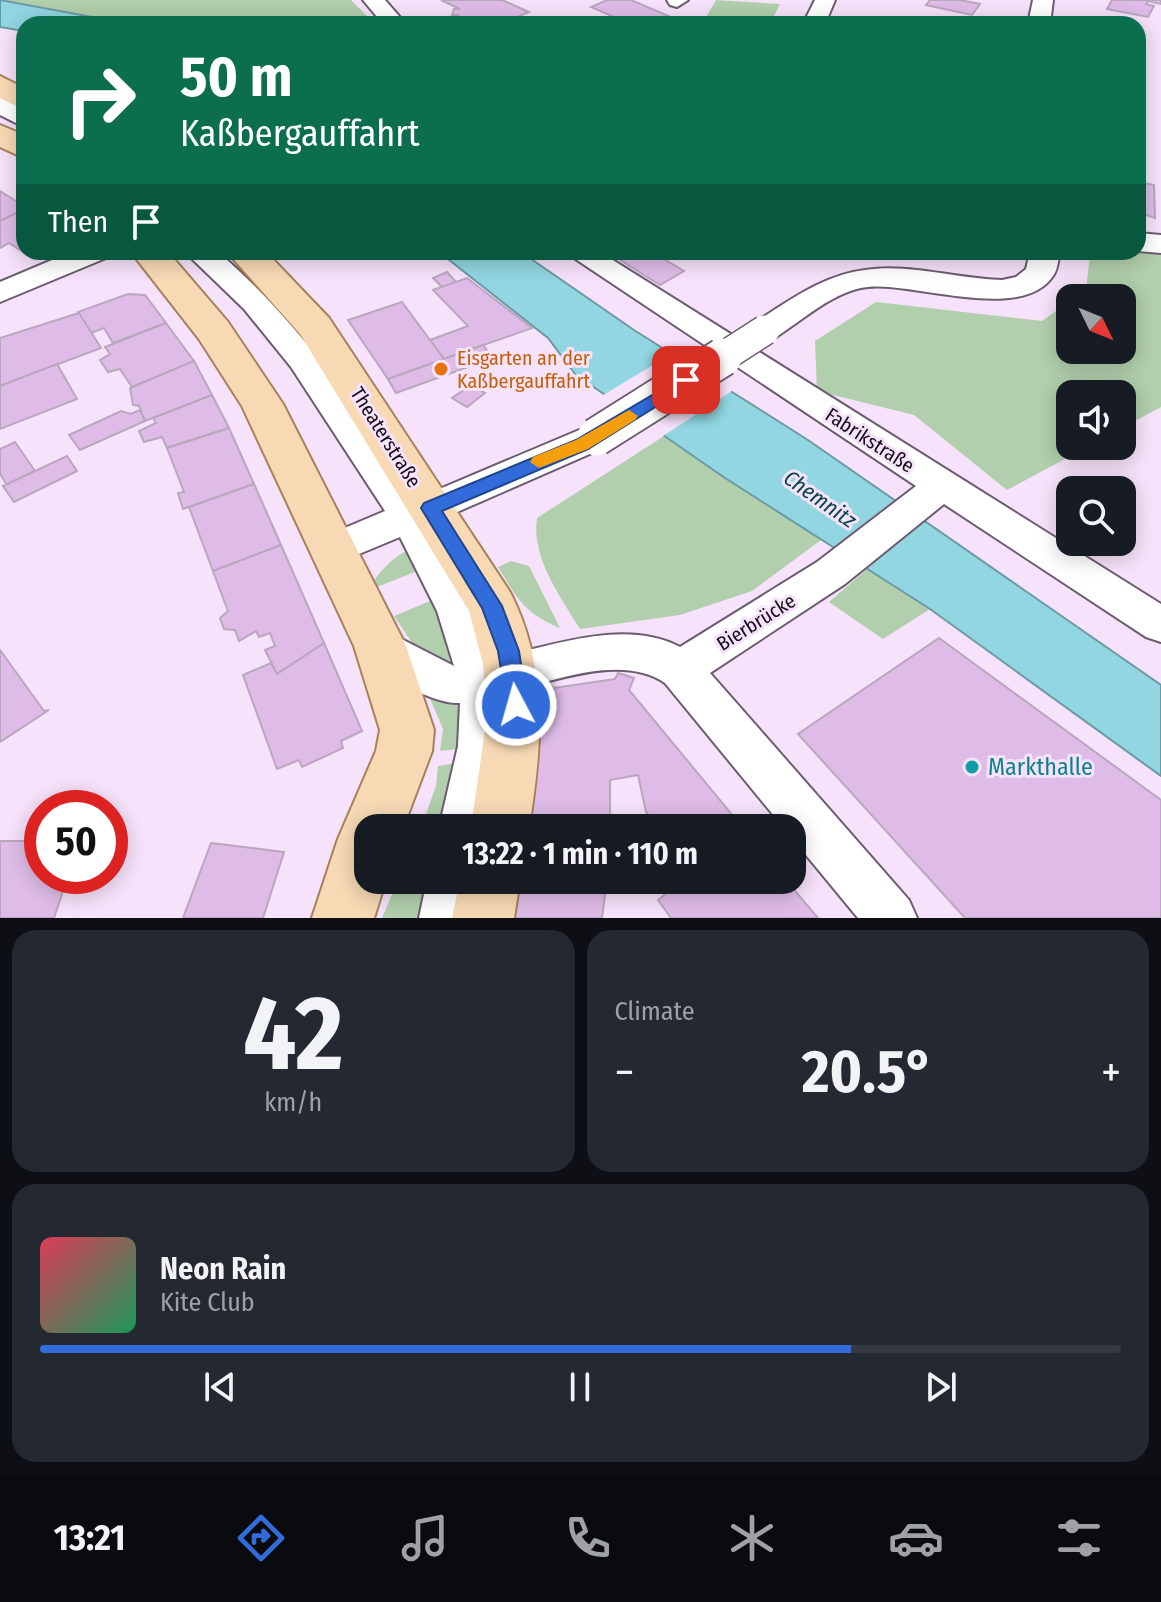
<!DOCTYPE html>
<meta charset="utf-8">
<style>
:root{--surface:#171b24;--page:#242831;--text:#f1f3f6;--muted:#9ea1a6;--line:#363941;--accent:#326bda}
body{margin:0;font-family:"Fira Sans Condensed",sans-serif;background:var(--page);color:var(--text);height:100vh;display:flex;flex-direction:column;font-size:30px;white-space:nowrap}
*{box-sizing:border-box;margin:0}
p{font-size:26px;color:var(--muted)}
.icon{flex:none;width:44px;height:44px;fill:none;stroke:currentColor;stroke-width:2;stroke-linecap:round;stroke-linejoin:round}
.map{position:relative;height:918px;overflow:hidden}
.sheet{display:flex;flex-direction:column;gap:12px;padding:12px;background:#0d0f14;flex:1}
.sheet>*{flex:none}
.hud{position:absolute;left:16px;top:16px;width:1130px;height:244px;border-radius:24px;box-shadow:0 4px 20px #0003;background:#0b6e4f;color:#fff;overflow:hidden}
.needle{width:52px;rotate:133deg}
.controls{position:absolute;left:1056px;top:284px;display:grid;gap:16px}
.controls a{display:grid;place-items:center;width:80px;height:80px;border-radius:16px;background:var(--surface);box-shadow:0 4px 20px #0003;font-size:40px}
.speed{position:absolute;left:24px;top:790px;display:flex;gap:16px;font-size:40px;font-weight:700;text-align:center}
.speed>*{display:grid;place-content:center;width:104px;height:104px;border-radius:50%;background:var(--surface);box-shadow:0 4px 20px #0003;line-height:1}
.speed .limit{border:12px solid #d22;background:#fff;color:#111}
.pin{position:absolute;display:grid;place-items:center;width:68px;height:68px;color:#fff;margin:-34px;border-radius:16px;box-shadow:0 4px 12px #0006}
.me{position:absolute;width:88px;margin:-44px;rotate:354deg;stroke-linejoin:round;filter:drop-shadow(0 0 6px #0008)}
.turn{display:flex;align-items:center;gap:28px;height:168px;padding:0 32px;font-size:36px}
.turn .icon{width:104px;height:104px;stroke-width:2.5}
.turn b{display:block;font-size:56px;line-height:68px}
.then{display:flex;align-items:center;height:76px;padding:0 32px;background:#0003;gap:16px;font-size:30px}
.big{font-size:60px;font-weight:700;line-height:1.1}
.sheet .tile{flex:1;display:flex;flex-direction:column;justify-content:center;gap:12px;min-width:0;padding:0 28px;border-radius:24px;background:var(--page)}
.sheet .dial{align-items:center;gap:0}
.dial b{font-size:104px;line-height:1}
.song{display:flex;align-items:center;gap:24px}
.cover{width:96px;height:96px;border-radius:12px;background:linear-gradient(135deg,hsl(350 70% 55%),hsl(150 70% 35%))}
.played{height:8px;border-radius:4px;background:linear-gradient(90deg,var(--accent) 75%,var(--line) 75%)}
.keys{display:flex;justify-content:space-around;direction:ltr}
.heat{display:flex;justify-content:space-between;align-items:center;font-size:44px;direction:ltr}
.sheet .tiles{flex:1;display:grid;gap:12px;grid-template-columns:1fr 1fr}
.tile:last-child{grid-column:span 2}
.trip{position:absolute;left:354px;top:814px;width:452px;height:80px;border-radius:24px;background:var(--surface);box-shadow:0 4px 20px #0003;font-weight:700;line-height:80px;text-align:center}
.tabs{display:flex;height:128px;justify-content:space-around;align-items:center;background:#090b0e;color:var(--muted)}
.tabs .icon{width:56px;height:56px}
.tabs .active{color:var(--accent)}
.tabs b{font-size:36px;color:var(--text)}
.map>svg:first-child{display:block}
</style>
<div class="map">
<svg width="1161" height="918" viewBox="0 0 1161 918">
<rect width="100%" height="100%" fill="#f6e2fa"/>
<g fill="#b1cfac">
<path d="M0,0H351L375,24H130Z"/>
<path d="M716,0L780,4L770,24H702Z"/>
<path d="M1138,247L1161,249V407L1122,428V394H1070V446H1089L1007,490L914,415L817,391L815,341L876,302L1042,321L1070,301V350H1122V298H1075L1086,290L1090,256L1097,252H1138Z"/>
<path d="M664,436L821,540L752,591L680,615L580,629C560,596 531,557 537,518Z"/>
<path d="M414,547L425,568L372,589L371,585C383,567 394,556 414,547Z"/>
<path d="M511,561L529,566L560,628C523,612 518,599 498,567Z"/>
<path d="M867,569L930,609L883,639L829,602Z"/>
<path d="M440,597L466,672L417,650L394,616Z"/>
<path d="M429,696L462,697L467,748L440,751L443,729Z"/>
<path d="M463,762L449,828H421L436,786L438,766Z"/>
<path d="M398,880H437L429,918H382Z"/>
</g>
<g fill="#91d6e1" stroke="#6c9aa4" stroke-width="2">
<path d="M0,0L130,24H24V31L0,27Z"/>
<path d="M439,252H521L634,330L808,440L1161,685V776L930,609L725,478L575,374L548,338Z"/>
</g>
<path fill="#f6e2fa" d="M676,351L735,389L660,438L600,397Z"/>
<g fill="#dfbce8" stroke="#b9a7be" stroke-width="2">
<path d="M441,0H502L529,12L500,24H437L459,15H452L454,9H460Z"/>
<path d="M607,0H631L671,17L656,24H630L591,7Z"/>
<path d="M930,0H960L980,4L972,15L926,5Z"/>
<path d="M1112,0H1161V4L1148,1L1146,4L1154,6L1148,17L1107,9Z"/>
<path d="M1138,146H1144L1143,177L1138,175Z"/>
<path d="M1138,182L1154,185L1155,218L1138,212Z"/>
<path d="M0,191L24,206V209L0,221Z"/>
<path d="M24,209V252H48L34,259L9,243L0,248V221Z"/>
<path d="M621,252H652L684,271L660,285L614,256Z"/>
<path d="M447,272L456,282L442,287L433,278Z"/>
<path d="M467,278L532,328L444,359L430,340L468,326L433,290Z"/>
<path d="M128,294L145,295L166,323L113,343L104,328L91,333L78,312Z"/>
<path d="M402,302L444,359L388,379L348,320Z"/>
<path d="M79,313L101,348L0,386V338Z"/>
<path d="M166,323L194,361L132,387L120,369L108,372L100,360L110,354L105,347Z"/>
<path d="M483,345L493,358L396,393L388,379Z"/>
<path d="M194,361L212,395L145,421L139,406L133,405L130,388Z"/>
<path d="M57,364L77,399L0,429V386Z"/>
<path d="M471,385L485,393L467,407L452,398Z"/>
<path d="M212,395L229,428L167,448L162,437L144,442L139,431L156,423L153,418Z"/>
<path d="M140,410L145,421L80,450L69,435L121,411L131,414Z"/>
<path d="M229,428L254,484L183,509L178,493L184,492L167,448Z"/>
<path d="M15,442L35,471L7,485L0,474V449Z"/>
<path d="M67,456L77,471L14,502L3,486Z"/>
<path d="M254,484L281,545L213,571L189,507Z"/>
<path d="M281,545L324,643L277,674L265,650L275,646L270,633L259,637L256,631L239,641L235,630L224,629L220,618L228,611L213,571Z"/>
<path d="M939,638L1161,800V918H965L798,734Z"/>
<path d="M324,643L362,731L341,741L343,748L302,767L299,760L277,769L243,675L271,663L277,674Z"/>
<path d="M0,650L44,711L49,710L0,742Z"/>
<path d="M618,673L634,678L629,690L743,828H659L646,812L638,775L610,780V828H519L540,703L534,698L549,684L554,688L615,679Z"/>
<path d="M0,841H42V876H68L54,918H0Z"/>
<path d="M211,843L284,852L263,918H183Z"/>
<path d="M510,880H607L602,918H503Z"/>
<path d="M683,880H786L818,918H671L658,900Z"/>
</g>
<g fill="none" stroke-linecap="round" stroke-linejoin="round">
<g stroke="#6d5c71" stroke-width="4">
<g id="minor">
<path d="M363,0H385L406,24H383Z"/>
<path d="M667,0H688L677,7L670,5Z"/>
<path d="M815,0H835L825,24H803Z"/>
<path d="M1033,0H1053L1050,24H1028Z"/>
<path d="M0,97L24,109V127L0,115Z"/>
<path d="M1138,233L1161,235V253L1138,251Z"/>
<path d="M71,252H111L106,258L0,302V282Z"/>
<path d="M185,252H218C299,322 358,409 416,499L584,428L596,425L608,428L614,437L608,446L432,523L478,611L495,658C553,646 624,618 680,647L817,562L916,486L565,252H600L1161,604V642L1146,637L944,504L845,584L710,673L909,900L917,918H858L792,838V828H784L665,683C621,653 550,682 502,694L503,746L487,828H439L458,746L460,703C432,705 371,670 359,646L365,633L380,628L454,666L437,611L400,537L335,564L321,560L316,549L321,538L385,511L291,367L244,309Z"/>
<path d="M1030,252H1060C1058,260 1058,269 1053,276C1022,323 914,282 868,287C835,290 803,320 776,337L765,340L754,337L749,330L754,323C789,301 823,275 865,270C909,263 958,279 1002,280L1016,277L1026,269Z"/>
<path d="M427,880H477L471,918H419Z"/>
</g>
</g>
<g stroke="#a5825c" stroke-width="4">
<g id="major">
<path d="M0,76L24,88V110L0,98Z"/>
<path d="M0,125L24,135V158L0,147Z"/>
<path d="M131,252H168L228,322L283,404L406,646L434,730L432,751L403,828H368V880H386L374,918H312L338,839L376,751L380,730L354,646L242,406L199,339Z"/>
<path d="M227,252H266L329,318L510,592C549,668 542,746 529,828H471L487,716L483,664L469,611L300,334Z"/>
<path d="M460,880H520L514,918H452Z"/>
</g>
</g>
<use href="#minor" fill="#fff" fill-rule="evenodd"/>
<use href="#major" fill="#f7d9b4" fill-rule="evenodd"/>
<g stroke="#6d5c71" stroke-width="32" stroke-linecap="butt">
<path id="minor-bridge-far1" d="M720,359L765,330"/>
</g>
<g stroke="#6d5c71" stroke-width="41" stroke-linecap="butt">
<path id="minor-bridge" d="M596,437L723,357"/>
</g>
<use href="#minor-bridge-far1" stroke="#fff" stroke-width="29"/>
<use href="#minor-bridge" stroke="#fff" stroke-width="37"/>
</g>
<path fill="#326bda" stroke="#20468e" stroke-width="2" d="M686,375L692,376V384L588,449L442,511L502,606L519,651L527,705L524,712L516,715L508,712L498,651L482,608L421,508L424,503L576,440Z"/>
<path fill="#f59e0b" d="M629,410L638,416L635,420L588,449L539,468L530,462L533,457L576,440Z"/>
<circle fill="#e8710a" stroke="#f6e2fa" stroke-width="3" cx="441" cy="369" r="8"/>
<circle fill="#0f9aa8" stroke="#f6e2fa" stroke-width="3" cx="972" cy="767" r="8"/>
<g text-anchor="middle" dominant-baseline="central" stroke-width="6" stroke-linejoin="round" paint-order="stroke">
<g font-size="20" fill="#c56008" stroke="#f6e2fa" text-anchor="start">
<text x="457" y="358">Eisgarten an der<tspan x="457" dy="23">Kaßbergauffahrt</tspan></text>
</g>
<g font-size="20" fill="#150e16" stroke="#f6e2fa">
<text transform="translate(386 437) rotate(58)">Theaterstraße</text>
<text transform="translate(870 440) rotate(33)">Fabrikstraße</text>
<text transform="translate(756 622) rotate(-32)">Bierbrücke</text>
</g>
<g font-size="22" font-style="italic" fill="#06484f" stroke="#f6e2fa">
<text transform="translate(820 499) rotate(35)">Chemnitz</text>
</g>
<g font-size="24" fill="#0d838f" stroke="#f6e2fa" text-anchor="start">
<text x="988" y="767">Markthalle</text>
</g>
</g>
</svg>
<div class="controls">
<a><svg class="needle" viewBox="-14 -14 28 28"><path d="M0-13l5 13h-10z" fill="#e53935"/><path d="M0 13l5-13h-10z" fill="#9ea1a6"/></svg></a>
<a><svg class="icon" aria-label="sound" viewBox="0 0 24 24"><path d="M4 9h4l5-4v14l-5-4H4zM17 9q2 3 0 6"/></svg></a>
<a><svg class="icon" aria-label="search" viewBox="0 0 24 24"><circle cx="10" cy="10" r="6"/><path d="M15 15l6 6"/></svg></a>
</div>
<div class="speed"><div class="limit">50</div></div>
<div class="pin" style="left:686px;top:380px;background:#d93025"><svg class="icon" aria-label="arrive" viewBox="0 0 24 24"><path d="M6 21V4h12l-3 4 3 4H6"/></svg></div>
<svg class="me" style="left:516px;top:705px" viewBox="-20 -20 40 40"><circle r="17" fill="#326bda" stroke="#fff" stroke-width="3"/><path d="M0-11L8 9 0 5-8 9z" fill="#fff"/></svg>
<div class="trip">13:22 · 1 min · 110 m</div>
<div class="hud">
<div class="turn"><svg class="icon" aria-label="right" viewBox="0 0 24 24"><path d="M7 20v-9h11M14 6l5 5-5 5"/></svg><div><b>50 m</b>Kaßbergauffahrt</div></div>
<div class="then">Then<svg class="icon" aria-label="arrive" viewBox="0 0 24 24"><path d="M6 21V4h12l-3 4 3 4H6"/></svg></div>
</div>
</div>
<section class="sheet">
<div class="tiles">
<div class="tile dial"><b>42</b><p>km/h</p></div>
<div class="tile"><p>Climate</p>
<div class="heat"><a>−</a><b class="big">20.5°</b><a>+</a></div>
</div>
<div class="tile">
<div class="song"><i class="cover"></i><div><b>Neon Rain</b><p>Kite Club</p></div></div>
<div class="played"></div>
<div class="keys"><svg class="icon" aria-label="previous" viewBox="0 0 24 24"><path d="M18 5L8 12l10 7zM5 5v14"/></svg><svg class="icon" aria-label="pause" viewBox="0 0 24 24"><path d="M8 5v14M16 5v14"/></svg><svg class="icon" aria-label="next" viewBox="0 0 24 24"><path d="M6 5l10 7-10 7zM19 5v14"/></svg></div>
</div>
</div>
</section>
<nav class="tabs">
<b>13:21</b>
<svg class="icon active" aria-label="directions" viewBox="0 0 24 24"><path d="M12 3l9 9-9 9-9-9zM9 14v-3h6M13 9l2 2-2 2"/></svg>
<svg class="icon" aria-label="music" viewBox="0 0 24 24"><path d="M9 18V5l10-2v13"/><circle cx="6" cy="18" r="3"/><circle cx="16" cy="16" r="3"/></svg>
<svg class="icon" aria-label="phone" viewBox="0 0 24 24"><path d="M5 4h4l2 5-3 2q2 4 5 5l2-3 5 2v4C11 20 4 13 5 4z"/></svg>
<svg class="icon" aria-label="climate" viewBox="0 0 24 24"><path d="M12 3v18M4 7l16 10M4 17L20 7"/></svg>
<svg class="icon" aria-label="car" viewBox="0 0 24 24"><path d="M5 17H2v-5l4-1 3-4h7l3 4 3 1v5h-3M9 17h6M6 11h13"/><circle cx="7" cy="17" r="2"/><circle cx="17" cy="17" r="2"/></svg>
<svg class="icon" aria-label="filters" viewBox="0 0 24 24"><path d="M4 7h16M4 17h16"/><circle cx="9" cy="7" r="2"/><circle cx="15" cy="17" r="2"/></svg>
</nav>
